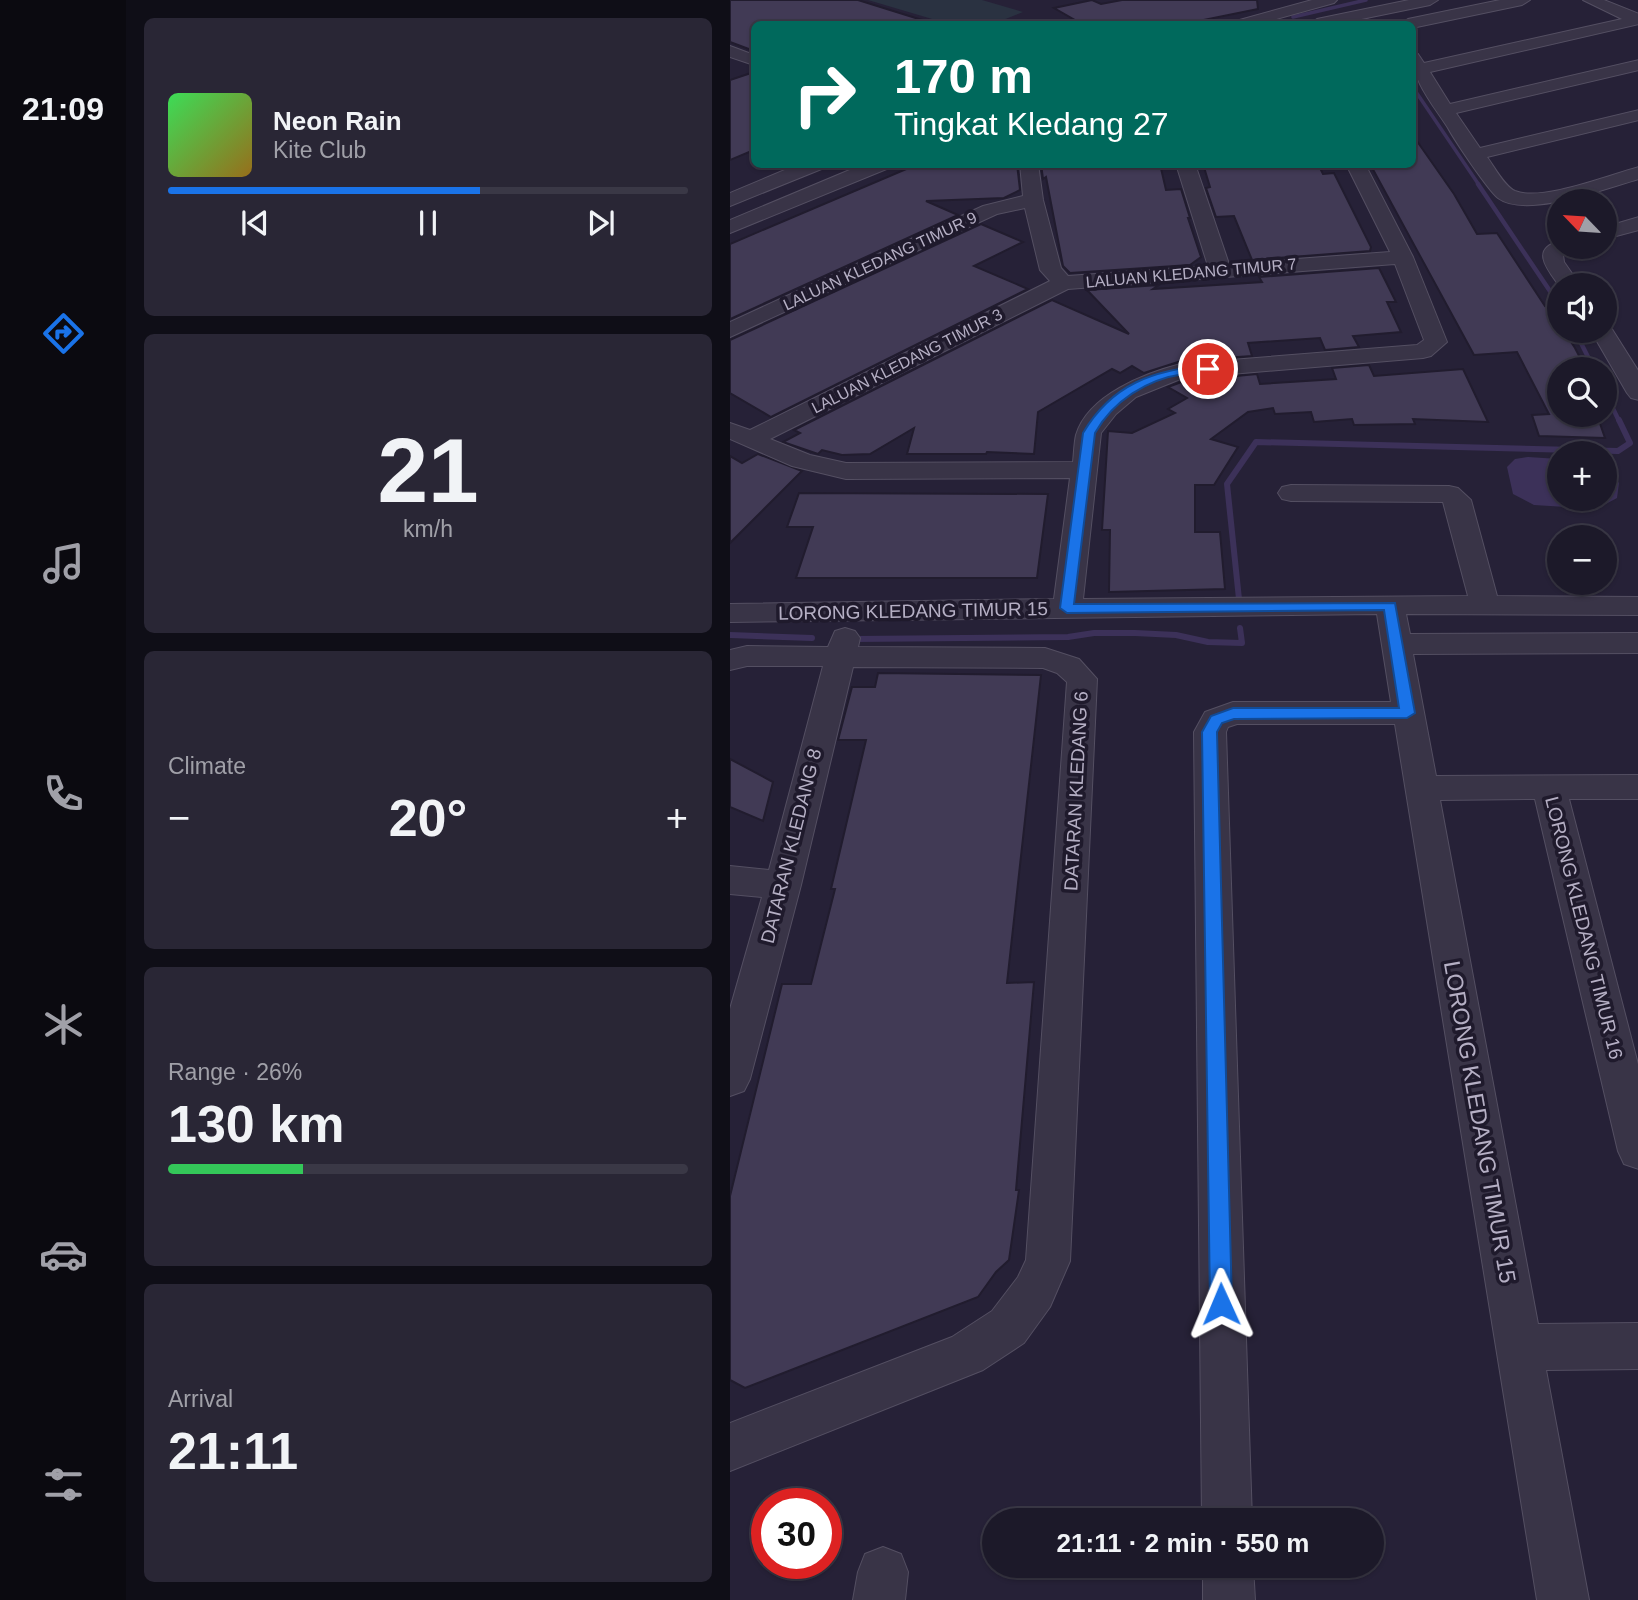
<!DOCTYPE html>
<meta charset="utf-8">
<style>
:root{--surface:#1c1929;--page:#292635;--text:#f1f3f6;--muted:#a0a0a8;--line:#3a3846;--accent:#1a73e8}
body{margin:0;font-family:Arial,sans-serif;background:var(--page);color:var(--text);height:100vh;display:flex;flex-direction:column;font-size:26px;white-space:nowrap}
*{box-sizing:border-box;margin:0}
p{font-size:23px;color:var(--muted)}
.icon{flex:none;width:38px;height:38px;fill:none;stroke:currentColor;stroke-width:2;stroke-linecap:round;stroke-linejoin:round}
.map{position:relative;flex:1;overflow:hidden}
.sheet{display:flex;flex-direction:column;gap:18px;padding:18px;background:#0f0e17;width:604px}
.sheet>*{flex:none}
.hud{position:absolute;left:21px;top:21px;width:665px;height:147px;border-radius:10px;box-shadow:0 2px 5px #0004,0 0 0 2px var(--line);background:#00695c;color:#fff;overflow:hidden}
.needle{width:46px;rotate:295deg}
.controls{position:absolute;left:817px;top:189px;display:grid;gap:14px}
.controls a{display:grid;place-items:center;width:70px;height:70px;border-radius:50%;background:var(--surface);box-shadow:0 2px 5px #0004,0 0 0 2px var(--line);font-size:35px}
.speed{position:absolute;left:21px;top:1488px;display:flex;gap:14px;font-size:35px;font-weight:700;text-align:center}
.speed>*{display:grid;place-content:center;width:91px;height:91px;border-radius:50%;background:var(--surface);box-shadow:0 2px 5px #0004,0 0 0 2px var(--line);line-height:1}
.speed .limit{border:10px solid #d22;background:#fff;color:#111}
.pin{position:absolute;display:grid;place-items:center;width:60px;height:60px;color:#fff;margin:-30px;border:4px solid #fff;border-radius:50%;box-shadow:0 2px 7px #0007}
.me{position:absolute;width:77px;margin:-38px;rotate:359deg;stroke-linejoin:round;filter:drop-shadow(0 0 5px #0008)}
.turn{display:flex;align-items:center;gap:24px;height:147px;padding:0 28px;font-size:32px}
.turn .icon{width:91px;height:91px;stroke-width:2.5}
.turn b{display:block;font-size:49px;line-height:60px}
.big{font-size:52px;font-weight:600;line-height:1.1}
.sheet .tile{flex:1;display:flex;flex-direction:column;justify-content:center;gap:10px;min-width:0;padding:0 24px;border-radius:10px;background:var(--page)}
.sheet .dial{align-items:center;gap:0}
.dial b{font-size:91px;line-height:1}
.song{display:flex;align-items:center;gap:21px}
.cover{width:84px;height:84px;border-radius:10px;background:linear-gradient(135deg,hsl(130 70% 55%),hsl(40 70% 35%))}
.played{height:7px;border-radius:4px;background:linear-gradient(90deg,var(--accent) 60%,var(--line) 60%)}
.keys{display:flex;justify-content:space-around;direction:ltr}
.heat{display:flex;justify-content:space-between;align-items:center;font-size:38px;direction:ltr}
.charge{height:10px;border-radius:5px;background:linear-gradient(90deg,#34c759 26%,var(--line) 0)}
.trip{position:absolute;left:252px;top:1508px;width:402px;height:70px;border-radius:35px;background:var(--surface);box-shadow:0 2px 5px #0004,0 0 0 2px var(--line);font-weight:600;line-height:70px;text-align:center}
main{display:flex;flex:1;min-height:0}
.tab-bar{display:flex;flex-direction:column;width:126px;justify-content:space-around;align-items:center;background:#0b0a10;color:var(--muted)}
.tab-bar .icon{width:49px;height:49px}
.tab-bar .current{color:var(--accent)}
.tab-bar b{font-size:32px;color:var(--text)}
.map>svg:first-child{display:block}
</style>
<main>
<nav class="tab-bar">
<b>21:09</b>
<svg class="icon current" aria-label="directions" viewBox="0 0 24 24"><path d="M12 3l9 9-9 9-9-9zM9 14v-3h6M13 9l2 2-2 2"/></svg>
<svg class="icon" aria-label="music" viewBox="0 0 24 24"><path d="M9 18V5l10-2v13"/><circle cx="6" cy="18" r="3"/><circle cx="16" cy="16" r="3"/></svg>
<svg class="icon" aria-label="phone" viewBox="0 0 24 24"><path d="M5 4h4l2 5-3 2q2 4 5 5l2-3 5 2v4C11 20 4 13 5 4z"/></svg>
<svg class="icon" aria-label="climate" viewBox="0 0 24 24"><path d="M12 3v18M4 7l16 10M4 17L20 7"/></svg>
<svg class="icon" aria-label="car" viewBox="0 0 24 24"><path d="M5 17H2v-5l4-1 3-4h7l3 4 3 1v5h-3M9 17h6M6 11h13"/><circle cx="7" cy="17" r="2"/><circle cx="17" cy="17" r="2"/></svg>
<svg class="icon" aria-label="filters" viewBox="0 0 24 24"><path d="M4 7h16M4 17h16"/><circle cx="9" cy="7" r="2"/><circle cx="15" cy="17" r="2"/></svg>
</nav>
<section class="sheet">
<div class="tile">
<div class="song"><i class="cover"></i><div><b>Neon Rain</b><p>Kite Club</p></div></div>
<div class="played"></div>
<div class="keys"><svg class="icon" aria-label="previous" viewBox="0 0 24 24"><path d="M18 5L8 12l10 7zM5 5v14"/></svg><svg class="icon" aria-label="pause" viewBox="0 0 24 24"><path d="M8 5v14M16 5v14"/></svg><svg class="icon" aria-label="next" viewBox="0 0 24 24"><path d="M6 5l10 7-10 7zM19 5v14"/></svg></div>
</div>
<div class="tile dial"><b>21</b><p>km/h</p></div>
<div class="tile"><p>Climate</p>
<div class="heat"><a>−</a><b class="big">20°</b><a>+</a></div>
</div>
<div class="tile"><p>Range · 26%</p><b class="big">130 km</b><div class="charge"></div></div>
<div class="tile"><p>Arrival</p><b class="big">21:11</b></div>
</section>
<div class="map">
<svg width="909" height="1600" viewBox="0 0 909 1600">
<rect width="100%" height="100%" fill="#262137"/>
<path fill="#2a3241" d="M138,0H252L293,12L263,24H219Z"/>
<g fill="#3c3159">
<path d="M798,457L829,459L830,499H849L852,508L804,505L783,494L777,467L785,459Z"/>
<path d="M875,467L889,483L887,498L872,506L858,507L855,499H875Z"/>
</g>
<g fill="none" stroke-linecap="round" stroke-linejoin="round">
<g stroke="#3c3159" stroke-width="3.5">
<path d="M563,17L636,0"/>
<path d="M636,18L641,24"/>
<path d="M682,86L749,185"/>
</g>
<g stroke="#3c3159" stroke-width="4.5">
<path d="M748,184L830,306"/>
<path d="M845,331L864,369"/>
<path d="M875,392L889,421"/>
</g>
<g stroke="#3c3159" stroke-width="6">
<path d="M509,599L497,484L526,442L888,451L900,443L889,420"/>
<path d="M0,635L82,638"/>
<path d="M125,639L338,637L364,633H405L446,635L478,642L512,643L510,628"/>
</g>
</g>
<g fill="#413a55" stroke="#211c2e" stroke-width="2">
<path d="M0,0H128L192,20L191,24H24V51L0,42Z"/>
<path d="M362,0L371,4L392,0H527L528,9L454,24H352L324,8Z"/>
<path d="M24,72V150L0,160V80Z"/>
<path d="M682,134L724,194L747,234L767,233L815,306L818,305L830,323V331H834L845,348L856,369H830V415H867L875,438L809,436L802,415L819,414L787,352L744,355L640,164H682Z"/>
<path d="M188,164H287L290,190L274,198L196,201L228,215L0,319V244Z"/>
<path d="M311,164H430L436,190L451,189L460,218H458L471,257L460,265L340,273L333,266L316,177L313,179Z"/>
<path d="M473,164H588L593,174L604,173L641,247L640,251L522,260L504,216L486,217L476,188L480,187Z"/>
<path d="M251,224L293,242L244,266L298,289L41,417L0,393V340Z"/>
<path d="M649,268L666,302H657L671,332L623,336L629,347L595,350L590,338L518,343L522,356L451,361L414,373L402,366L390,373L382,369L308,412L304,454L257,452L256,454H177L184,428L140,454L112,455L92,450L88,454L53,442L70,433L64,430L322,300L399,334L357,290L429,285L423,289L532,282L529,277Z"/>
<path d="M639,365L644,376L733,369L758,422L683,419L685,424L624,425L622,419L584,422L581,412L545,414L543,408L518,412L481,439L508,447L484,485H465V532H490L495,589L379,592L380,530H372L378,431L402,433L445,413L438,409L457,398L438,387L454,381L527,374L530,384L606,379L602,368Z"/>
<path d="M28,454L72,471L0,543V456L12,463Z"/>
<path d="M69,493L318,494L307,578H66L83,527H57Z"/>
<path d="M148,673L311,675L277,983L304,982L286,1190H289L279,1260L266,1272L248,1297L15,1388L0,1380V1196L52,984H81L105,889H101L136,740H108L122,687H145Z"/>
<path d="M0,759L43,782L33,821L0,807Z"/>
</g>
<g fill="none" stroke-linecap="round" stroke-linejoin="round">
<g stroke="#544f62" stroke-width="2">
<g id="minor">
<path d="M582,0H607L604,3L528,24H504L506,21Z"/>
<path d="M679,0H708L700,5L607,24H579L587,19Z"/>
<path d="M770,0H800L792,5L682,28V24H670L678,19Z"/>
<path d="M853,0H874L909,14V24L700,72L720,104L909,60V70L726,113L750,148L909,110V120L757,157C764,166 774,186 785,191C812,202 879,175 909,167V179C877,188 796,219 768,198C758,190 725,141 718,128C702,103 682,81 682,52L688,54L694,63L892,19Z"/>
<path d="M0,46L24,55V65L0,57Z"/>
<path d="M69,164H96L94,168L0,206V193Z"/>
<path d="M134,164H161L159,168L0,233V220Z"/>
<path d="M290,164H308L313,200L331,268L338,276L478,266L446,164H465L499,264L660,252L616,164H635L683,257L717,342L701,356L693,358L453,378L406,397L386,414L371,433L353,599L738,596L713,502L561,501L552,499L548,493L552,487L561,485L719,486L728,488L741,500L767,596L909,597V615L676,614L680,634L909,633V653L683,654L706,776L909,775V799H839L909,1068V1169L894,1164L888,1151L805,799L710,800L808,1324L909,1323V1369L816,1370L859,1600H807L665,724H507L498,727L496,732L522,1521H472L464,732L475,712L503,702H661L647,614L0,622V604L324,599L340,478L116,479L62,466L0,439V423L20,430L320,281L310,270L295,208L267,214L0,337V322L253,206L293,196ZM665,264L694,340L687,345L451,364C415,373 358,395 346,435C344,444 344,454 343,462L116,463L80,455L40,439L338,289Z"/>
<path d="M909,217V230L875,239V227Z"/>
<path d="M830,241V247H841L833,255L834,262L850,285L830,287C818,270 799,249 830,241Z"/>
<path d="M875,325L880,326L909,372V400L901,398L897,393L861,331H875Z"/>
<path d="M115,628L125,631L130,638L128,647L315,648L349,659L367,679L340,1261L320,1307L294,1343L253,1370L0,1471V1423L222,1337L262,1311L288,1277L296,1260L337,682L327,673L313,668L123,667L71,885L20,1079L14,1091L0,1096V1009L32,897L0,894V866L39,870L93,666H17L0,670V650L17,646L98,647L105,631Z"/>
<path d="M153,1547L171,1554L178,1572L175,1600H123L128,1572L135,1554Z"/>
<path d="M473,1566H523L525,1600H473Z"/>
</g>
</g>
<use href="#minor" fill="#393447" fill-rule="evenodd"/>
</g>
<path fill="#1a73e8" stroke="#114b97" stroke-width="2" d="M478,365L482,366V371C473,373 463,373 454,374C417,379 383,401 365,433L344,604L665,603L685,713L677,718L504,719L492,723L487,732L502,1304L498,1311L491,1314L483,1311L480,1304L472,732L481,716L503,708H669L654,610L337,613L330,608L353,433C382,384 423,370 478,365Z"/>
<g text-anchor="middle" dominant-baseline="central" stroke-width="7" stroke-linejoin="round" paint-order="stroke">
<g font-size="16" fill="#b5afc4" stroke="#1f1a2c">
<text transform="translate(150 261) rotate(-25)">LALUAN KLEDANG TIMUR 9</text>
<text transform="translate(461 273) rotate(-5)">LALUAN KLEDANG TIMUR 7</text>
<text transform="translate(177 361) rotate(-27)">LALUAN KLEDANG TIMUR 3</text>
</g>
<g font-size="19" fill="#b5afc4" stroke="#1f1a2c">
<text transform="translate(183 611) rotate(-1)">LORONG KLEDANG TIMUR 15</text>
<text transform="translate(346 791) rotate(-87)">DATARAN KLEDANG 6</text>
<text transform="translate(61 846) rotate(-76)">DATARAN KLEDANG 8</text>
<text transform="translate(854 928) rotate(76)">LORONG KLEDANG TIMUR 16</text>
</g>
<g font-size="23" fill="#b5afc4" stroke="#1f1a2c">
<text transform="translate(750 1122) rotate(80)">LORONG KLEDANG TIMUR 15</text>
</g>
</g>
</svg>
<div class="controls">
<a><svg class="needle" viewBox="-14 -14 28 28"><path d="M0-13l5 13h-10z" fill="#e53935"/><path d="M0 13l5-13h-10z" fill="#a0a0a8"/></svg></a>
<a><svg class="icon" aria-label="sound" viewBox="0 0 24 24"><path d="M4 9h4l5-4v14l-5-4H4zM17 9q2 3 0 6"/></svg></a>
<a><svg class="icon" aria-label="search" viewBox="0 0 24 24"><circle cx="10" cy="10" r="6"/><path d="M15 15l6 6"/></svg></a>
<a>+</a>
<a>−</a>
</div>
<div class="speed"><div class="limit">30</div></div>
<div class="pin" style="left:478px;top:369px;background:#d93025"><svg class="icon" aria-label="arrive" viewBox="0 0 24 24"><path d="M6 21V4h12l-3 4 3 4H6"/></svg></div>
<svg class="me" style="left:491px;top:1304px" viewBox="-20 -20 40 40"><path d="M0-17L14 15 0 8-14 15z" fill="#1a73e8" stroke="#fff" stroke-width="4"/></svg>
<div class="trip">21:11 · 2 min · 550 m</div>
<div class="hud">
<div class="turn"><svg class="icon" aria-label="right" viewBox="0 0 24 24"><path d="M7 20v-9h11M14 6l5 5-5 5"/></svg><div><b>170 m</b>Tingkat Kledang 27</div></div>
</div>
</div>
</main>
